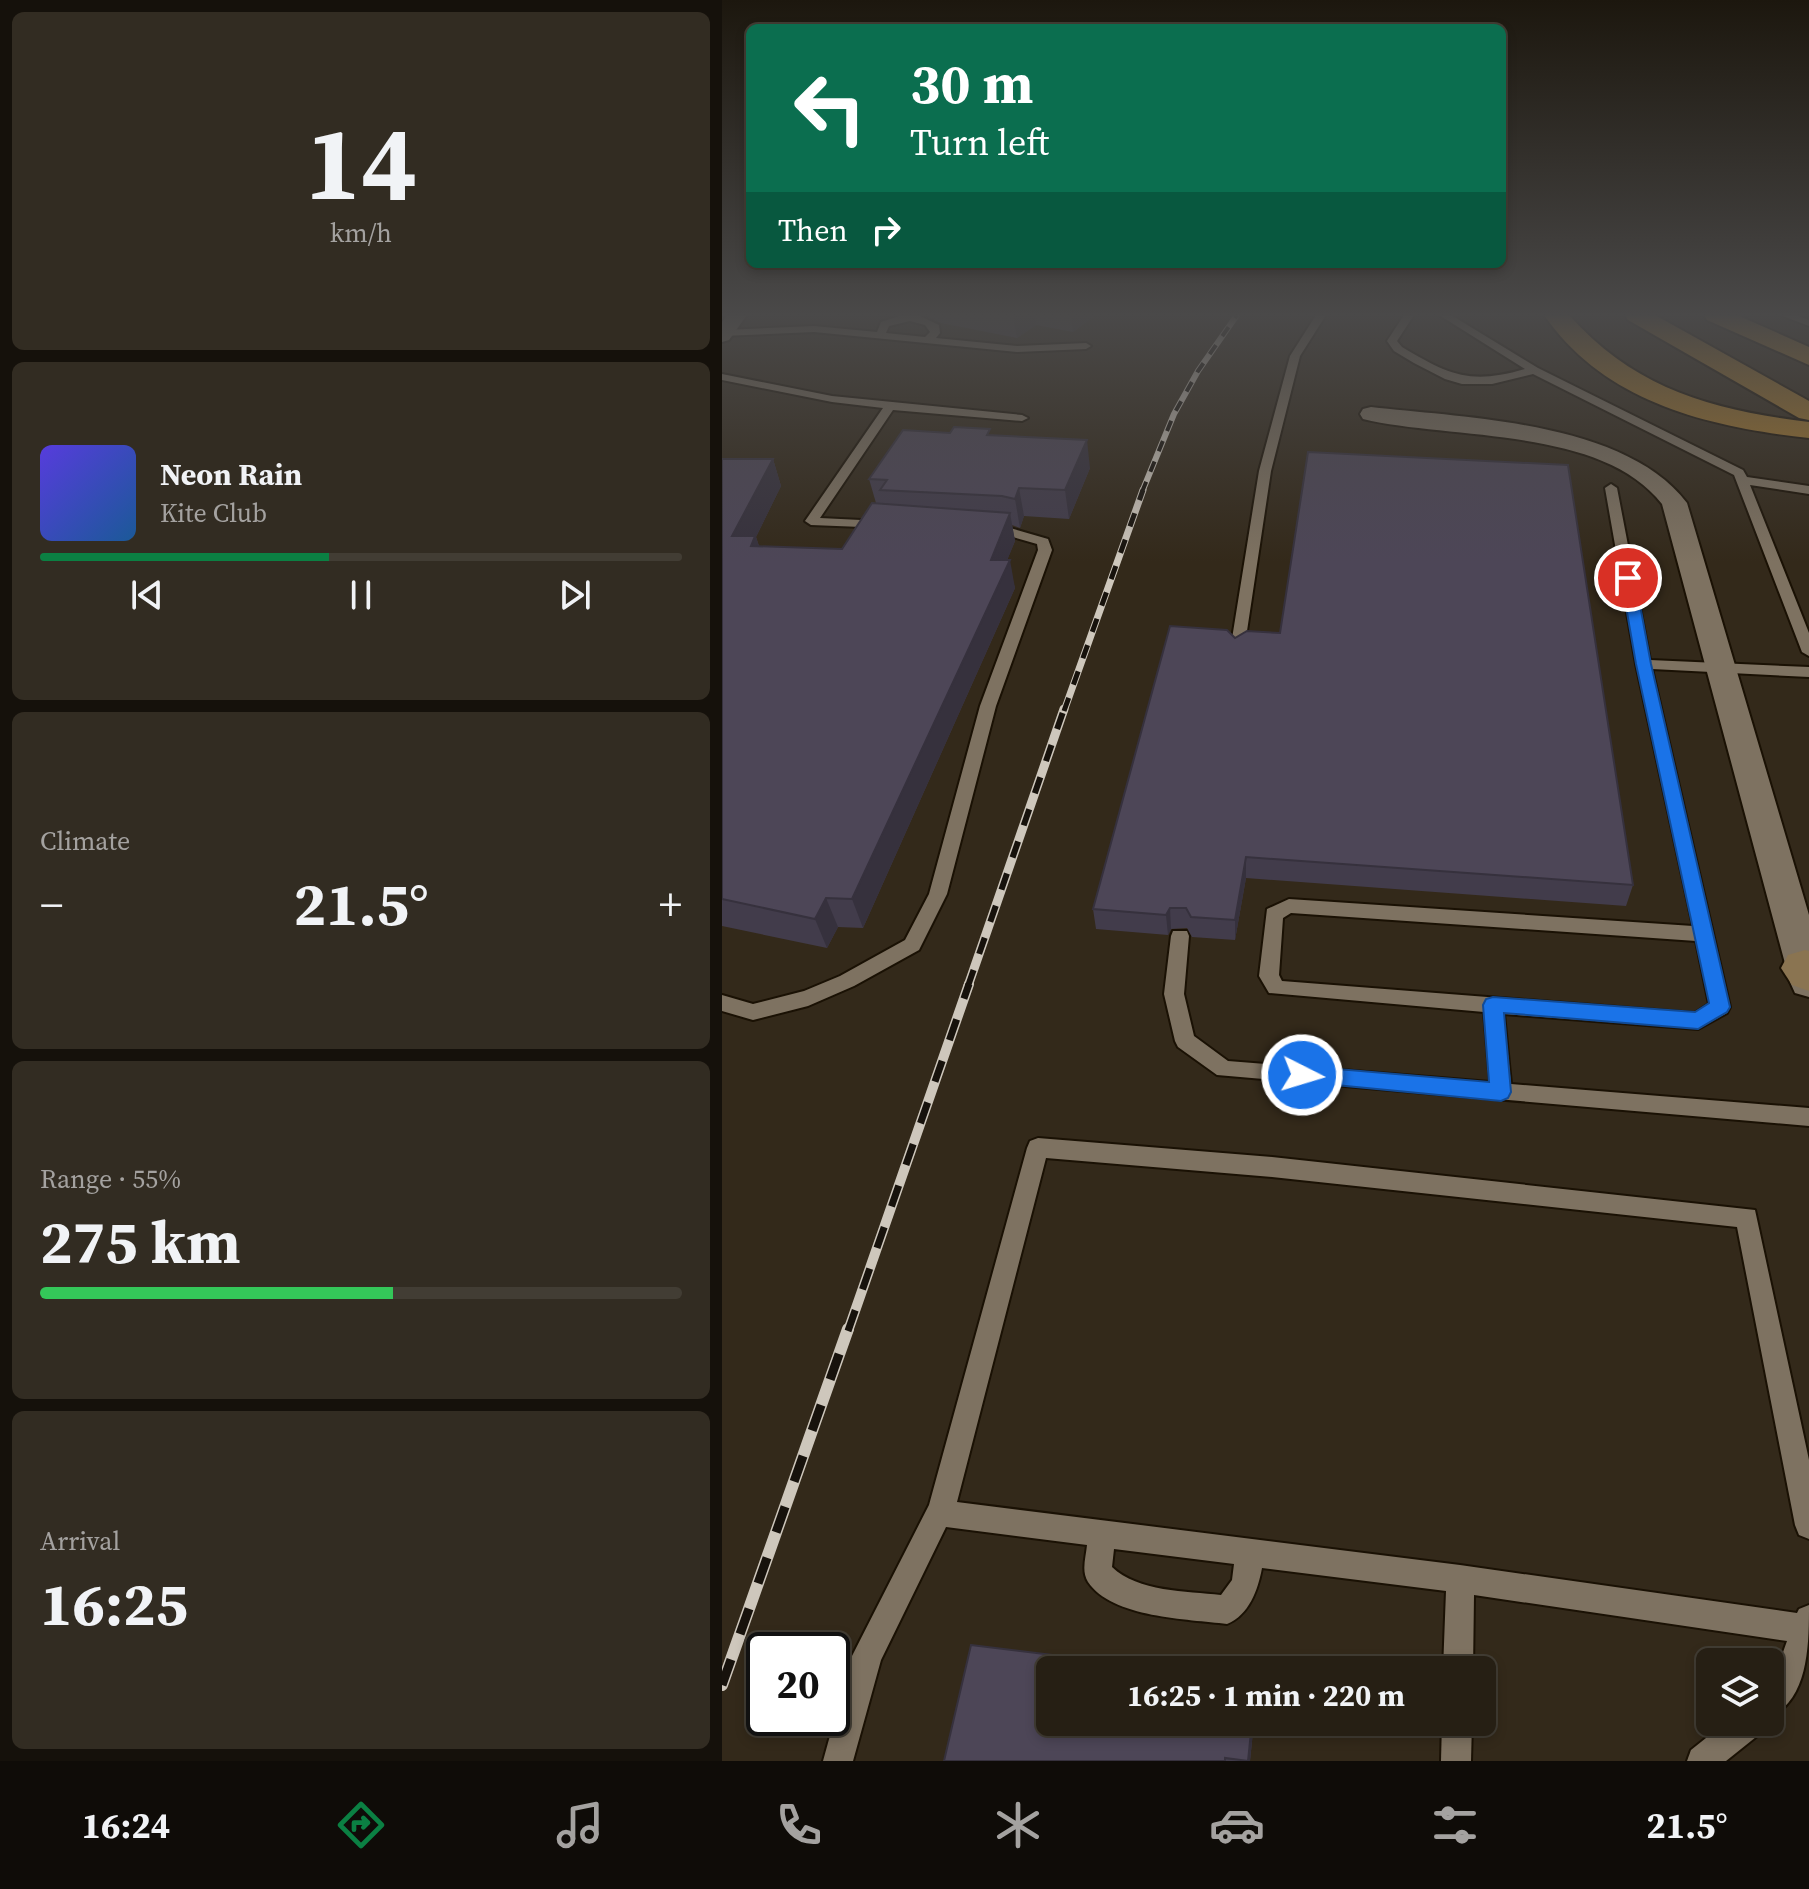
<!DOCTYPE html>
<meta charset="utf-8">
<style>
:root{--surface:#261f14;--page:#322c22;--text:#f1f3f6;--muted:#a4a2a0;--line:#423d34;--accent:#0b8043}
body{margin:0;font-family:"Source Serif 4",serif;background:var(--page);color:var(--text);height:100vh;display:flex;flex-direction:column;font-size:30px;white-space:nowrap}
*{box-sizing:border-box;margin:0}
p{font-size:26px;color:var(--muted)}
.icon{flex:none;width:44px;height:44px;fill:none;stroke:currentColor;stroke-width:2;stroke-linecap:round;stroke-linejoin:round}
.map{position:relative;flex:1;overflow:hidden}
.panel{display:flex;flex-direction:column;gap:12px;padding:12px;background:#15110b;width:722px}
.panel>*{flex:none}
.guide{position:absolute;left:24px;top:24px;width:760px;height:244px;border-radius:12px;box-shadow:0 4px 12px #0003,0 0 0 2px var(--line);background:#0b6e4f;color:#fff;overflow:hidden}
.tools{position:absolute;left:974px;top:1648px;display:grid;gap:16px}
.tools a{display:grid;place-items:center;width:88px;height:88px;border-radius:12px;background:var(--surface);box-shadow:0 4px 12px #0003,0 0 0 2px var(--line);font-size:40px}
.speed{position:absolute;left:24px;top:1632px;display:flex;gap:16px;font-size:40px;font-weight:700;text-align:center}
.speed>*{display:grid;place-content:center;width:104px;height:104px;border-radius:50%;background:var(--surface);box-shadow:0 4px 12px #0003,0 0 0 2px var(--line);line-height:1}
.speed .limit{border:4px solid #111;border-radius:12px;background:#fff;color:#111}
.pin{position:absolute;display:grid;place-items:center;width:68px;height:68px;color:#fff;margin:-34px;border:4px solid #fff;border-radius:50%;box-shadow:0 2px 8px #0007}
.me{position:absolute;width:88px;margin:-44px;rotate:95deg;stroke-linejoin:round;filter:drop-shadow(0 0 6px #0008)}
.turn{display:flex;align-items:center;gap:28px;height:168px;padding:0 32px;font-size:36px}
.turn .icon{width:104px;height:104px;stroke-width:2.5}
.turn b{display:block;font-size:56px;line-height:68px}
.then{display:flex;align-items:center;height:76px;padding:0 32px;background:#0003;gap:16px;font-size:30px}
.big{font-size:60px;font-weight:700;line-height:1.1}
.panel .tile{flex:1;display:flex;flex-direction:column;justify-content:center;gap:12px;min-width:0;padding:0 28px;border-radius:12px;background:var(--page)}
.panel .dial{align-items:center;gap:0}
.dial b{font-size:104px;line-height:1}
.song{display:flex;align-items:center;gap:24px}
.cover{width:96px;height:96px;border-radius:12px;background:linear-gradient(135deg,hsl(250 70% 55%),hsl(210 70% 35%))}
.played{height:8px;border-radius:4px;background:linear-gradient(90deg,var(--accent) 45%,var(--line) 45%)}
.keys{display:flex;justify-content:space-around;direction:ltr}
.heat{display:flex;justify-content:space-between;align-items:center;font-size:44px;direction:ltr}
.charge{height:12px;border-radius:6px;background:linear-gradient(90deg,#34c759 55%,var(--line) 0)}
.trip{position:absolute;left:314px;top:1656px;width:460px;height:80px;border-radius:12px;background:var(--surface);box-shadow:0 4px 12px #0003,0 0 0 2px var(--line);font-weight:700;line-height:80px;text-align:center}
.tab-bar{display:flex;height:128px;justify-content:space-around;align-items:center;background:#0f0c08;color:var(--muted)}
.tab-bar .icon{width:56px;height:56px}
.tab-bar .current{color:var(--accent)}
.tab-bar b{font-size:36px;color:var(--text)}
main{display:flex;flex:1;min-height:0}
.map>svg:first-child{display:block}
</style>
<main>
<section class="panel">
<div class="tile dial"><b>14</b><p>km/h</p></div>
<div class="tile">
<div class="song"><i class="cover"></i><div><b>Neon Rain</b><p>Kite Club</p></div></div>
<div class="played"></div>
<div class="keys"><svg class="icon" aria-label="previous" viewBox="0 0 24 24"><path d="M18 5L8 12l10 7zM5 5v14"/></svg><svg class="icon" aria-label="pause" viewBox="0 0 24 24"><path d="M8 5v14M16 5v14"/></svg><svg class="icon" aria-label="next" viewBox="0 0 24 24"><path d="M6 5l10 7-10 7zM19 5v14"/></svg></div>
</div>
<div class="tile"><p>Climate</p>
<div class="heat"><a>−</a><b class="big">21.5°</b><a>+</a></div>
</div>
<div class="tile"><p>Range · 55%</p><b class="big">275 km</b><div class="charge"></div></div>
<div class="tile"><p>Arrival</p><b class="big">16:25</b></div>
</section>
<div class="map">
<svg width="1087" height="1761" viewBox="0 0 1087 1761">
<rect width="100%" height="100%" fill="#33291a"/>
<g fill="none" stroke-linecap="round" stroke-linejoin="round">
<g stroke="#1a1104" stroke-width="4">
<g id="lane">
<path d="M180,315L198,316L217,325L218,333L214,338L295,346L364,343L369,346L364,349L295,352L92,332L0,336L2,330L92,326L155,332L159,322ZM188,321L203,325L208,332L203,337L164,333L167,326Z"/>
<path d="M594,315H604L578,356L549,471L522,651L515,655L508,651L537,471L568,356Z"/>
<path d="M682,315H692L675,341L680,347C727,375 748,385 803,369L717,315H729L816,368L1021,470L1025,477L1087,486V494L1028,485L1087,633V656L1080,652L1012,475L811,374L770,384H740L723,379L692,363L672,351L665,341Z"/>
<path d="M1058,315H1074L1087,320V326Z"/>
<path d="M0,374L110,396L300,415L306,418L300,421L171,410L98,518L160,521L165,522V528L89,525L83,521L161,408L110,402L0,380Z"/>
<path d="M889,484L895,488L928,660L1087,667V677L930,669L1008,1007L1005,1013L976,1029L782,1014L789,1084L1087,1108V1126L495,1075L456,1047L453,1041L442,994L449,936L451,931H465L467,936L462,994L472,1036L506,1061L768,1082L762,1012L547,993L537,976L545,909L567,899L971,926L914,664L883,488ZM569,913L974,941L987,1004L973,1013L560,981L557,975L561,918Z"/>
<path d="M270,527H285L326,539L330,550L274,706L225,894L197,950L132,986L86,1006L31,1020L0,1011V995L31,1004L82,991L118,976L183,940L207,894L258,706L316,550L315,544L284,535L265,534L263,531Z"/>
<path d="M316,1138L550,1157L1033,1210L1087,1460V1539L1077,1535L1073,1525L1015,1227L550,1177L324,1158L235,1502L738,1565L1075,1613L1077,1609L1087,1605C1087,1643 1087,1699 1048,1717V1679L1054,1672L1065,1641L752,1595L751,1670H721L724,1591L540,1568C536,1590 527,1615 505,1624C466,1619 390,1618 366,1582C359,1571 364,1557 365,1545L224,1527L159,1660L131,1761H101L130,1656L207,1505L305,1148L308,1141ZM392,1549L512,1564L510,1580L499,1595C464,1591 416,1592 390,1567Z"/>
<path d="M720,1722H750L749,1761H719Z"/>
<path d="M1004,1722H1043L1039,1733L1004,1761H965L969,1750Z"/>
</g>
</g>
<g stroke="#1a1104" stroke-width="4">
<g id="street">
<path d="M5,315H25L7,340L0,342V322Z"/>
<path d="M649,407C744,418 903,421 965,503L1087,915V997L1073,993L1068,982L940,504C880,426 727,440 641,419L638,414L641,409Z"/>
</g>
</g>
<g stroke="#1a1104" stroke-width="4">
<path id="secondary" d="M1083,950L1087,951V991L1070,985L1059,968L1066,955Z"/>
</g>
<g stroke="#1a1104" stroke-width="4">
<g id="highway">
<path d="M822,315H847C914,390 991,410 1087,422V438C987,427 883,403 822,315Z"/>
<path d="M903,315H933L1087,401V420L1077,418L906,320Z"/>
<path d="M982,315H1015L1087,347V365L985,320Z"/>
</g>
</g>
<use href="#lane" fill="#7e7261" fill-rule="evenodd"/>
<use href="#street" fill="#7e7261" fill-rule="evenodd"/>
<use href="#secondary" fill="#8a7451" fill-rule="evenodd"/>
<use href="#highway" fill="#a5782b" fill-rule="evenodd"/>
<g stroke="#cec7bc" stroke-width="6">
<path id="rail-far4" d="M420,492L452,414L476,371L515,315"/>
</g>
<g stroke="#cec7bc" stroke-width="7">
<path id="rail-far3" d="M342,711L421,490"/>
</g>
<g stroke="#cec7bc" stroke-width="9">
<path id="rail-far2" d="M246,986L342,709"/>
</g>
<g stroke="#cec7bc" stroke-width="10">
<path id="rail-far1" d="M126,1331L247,984"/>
</g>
<g stroke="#cec7bc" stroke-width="12">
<path id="rail" d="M0,1685L126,1329"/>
</g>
<use href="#rail-far4" stroke="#17120c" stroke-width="4" stroke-dasharray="11" stroke-linecap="butt"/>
<use href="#rail-far3" stroke="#17120c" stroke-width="5" stroke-dasharray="14" stroke-linecap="butt"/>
<use href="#rail-far2" stroke="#17120c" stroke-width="6" stroke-dasharray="17" stroke-linecap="butt"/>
<use href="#rail-far1" stroke="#17120c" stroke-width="7" stroke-dasharray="22" stroke-linecap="butt"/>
<use href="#rail" stroke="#17120c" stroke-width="9" stroke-dasharray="27" stroke-linecap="butt"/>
</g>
<g fill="#423c4b">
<path d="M203,315H374L351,332L314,325L295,338L219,323Z"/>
<path d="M269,435L368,468L347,519L302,516L298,528L290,525L293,541L285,560L293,588L141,928L116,927L105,948L0,926V459H51L59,486L34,537L37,546L120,549L154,503L147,479Z"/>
<path d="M513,638L911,885L904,906L524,878L513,940L470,937L465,928L449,929L446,935L374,929L371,909Z"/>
<path d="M532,1722L528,1761H222Z"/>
</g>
<g fill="#36313d">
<path d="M291,315H312L314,325L295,338Z"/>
<path d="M349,315H374L351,332Z"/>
<path d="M365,440L368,468L347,519L343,490Z"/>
<path d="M51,459L59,486L34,537L43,564L10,536Z"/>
<path d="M297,488L302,516L298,528L293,499Z"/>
<path d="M288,513L293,541L274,588L269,560Z"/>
<path d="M288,560L293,588L141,928L130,899Z"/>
<path d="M524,857V878L513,940V920Z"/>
<path d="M104,898L116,927L105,948L93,919Z"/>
<path d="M448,908L449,929L446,935L444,915Z"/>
<path d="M530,1722H532L528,1761H526Z"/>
</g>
<g fill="#4d4657" stroke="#36313d" stroke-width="2">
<path d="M232,427L268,429L265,435L365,440L343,490L297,488L293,499L280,496L158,490L165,480L147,479L181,430L228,433Z"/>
<path d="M586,452L846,465L911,885L524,857L513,920L469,917L464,908H448L444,915L371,909L448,626L505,630L513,638L525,631L558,633Z"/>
<path d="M0,459H51L10,536H33L29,546L120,549L150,503L288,513L269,560H288L130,899L104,898L93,919L0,899Z"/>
<path d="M249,1645L453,1670H328V1722H530L526,1761L503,1758V1761H222Z"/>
</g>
<linearGradient id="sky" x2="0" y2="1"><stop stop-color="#1c170e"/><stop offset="0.56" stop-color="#4a4949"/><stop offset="1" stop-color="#4a4949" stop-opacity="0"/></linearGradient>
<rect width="1087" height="562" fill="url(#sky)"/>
<path fill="#1a73e8" stroke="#114b97" stroke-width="2" d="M906,574L913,578L929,664L1008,1007L1005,1012L976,1029L782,1013L789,1092L786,1098L779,1101L572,1081L569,1075L572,1069L580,1066L767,1082L761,1005L764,999L771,997L973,1012L987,1003L914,664L899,578Z"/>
</svg>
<div class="tools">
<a><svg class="icon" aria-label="layers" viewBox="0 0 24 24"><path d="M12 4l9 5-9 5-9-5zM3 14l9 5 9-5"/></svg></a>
</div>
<div class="speed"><div class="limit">20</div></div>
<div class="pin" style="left:906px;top:578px;background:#d93025"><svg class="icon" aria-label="arrive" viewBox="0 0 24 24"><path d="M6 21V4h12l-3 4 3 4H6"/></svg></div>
<svg class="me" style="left:580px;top:1075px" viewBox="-20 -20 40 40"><circle r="17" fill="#1a73e8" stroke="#fff" stroke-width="3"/><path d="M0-11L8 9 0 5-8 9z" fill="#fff"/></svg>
<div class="trip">16:25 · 1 min · 220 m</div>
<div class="guide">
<div class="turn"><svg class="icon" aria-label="left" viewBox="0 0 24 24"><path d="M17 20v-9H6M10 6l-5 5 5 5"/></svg><div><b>30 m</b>Turn left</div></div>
<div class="then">Then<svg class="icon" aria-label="right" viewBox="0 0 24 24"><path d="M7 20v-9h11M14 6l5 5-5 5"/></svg></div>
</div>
</div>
</main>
<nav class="tab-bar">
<b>16:24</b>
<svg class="icon current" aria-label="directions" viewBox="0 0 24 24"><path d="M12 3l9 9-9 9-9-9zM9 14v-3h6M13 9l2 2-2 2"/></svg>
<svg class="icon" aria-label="music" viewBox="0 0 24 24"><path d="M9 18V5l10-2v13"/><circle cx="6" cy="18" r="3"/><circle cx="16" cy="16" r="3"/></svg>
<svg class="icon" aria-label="phone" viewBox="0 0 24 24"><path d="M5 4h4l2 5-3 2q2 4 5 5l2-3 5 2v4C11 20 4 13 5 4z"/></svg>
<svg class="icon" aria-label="climate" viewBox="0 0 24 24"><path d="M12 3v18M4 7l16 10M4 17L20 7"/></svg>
<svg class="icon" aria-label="car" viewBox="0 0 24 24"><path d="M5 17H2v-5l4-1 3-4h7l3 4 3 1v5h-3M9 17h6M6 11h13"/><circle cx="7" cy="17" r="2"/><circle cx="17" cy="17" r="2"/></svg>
<svg class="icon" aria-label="filters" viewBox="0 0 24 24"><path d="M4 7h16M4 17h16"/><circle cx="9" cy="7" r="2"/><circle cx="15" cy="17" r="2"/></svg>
<b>21.5°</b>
</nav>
